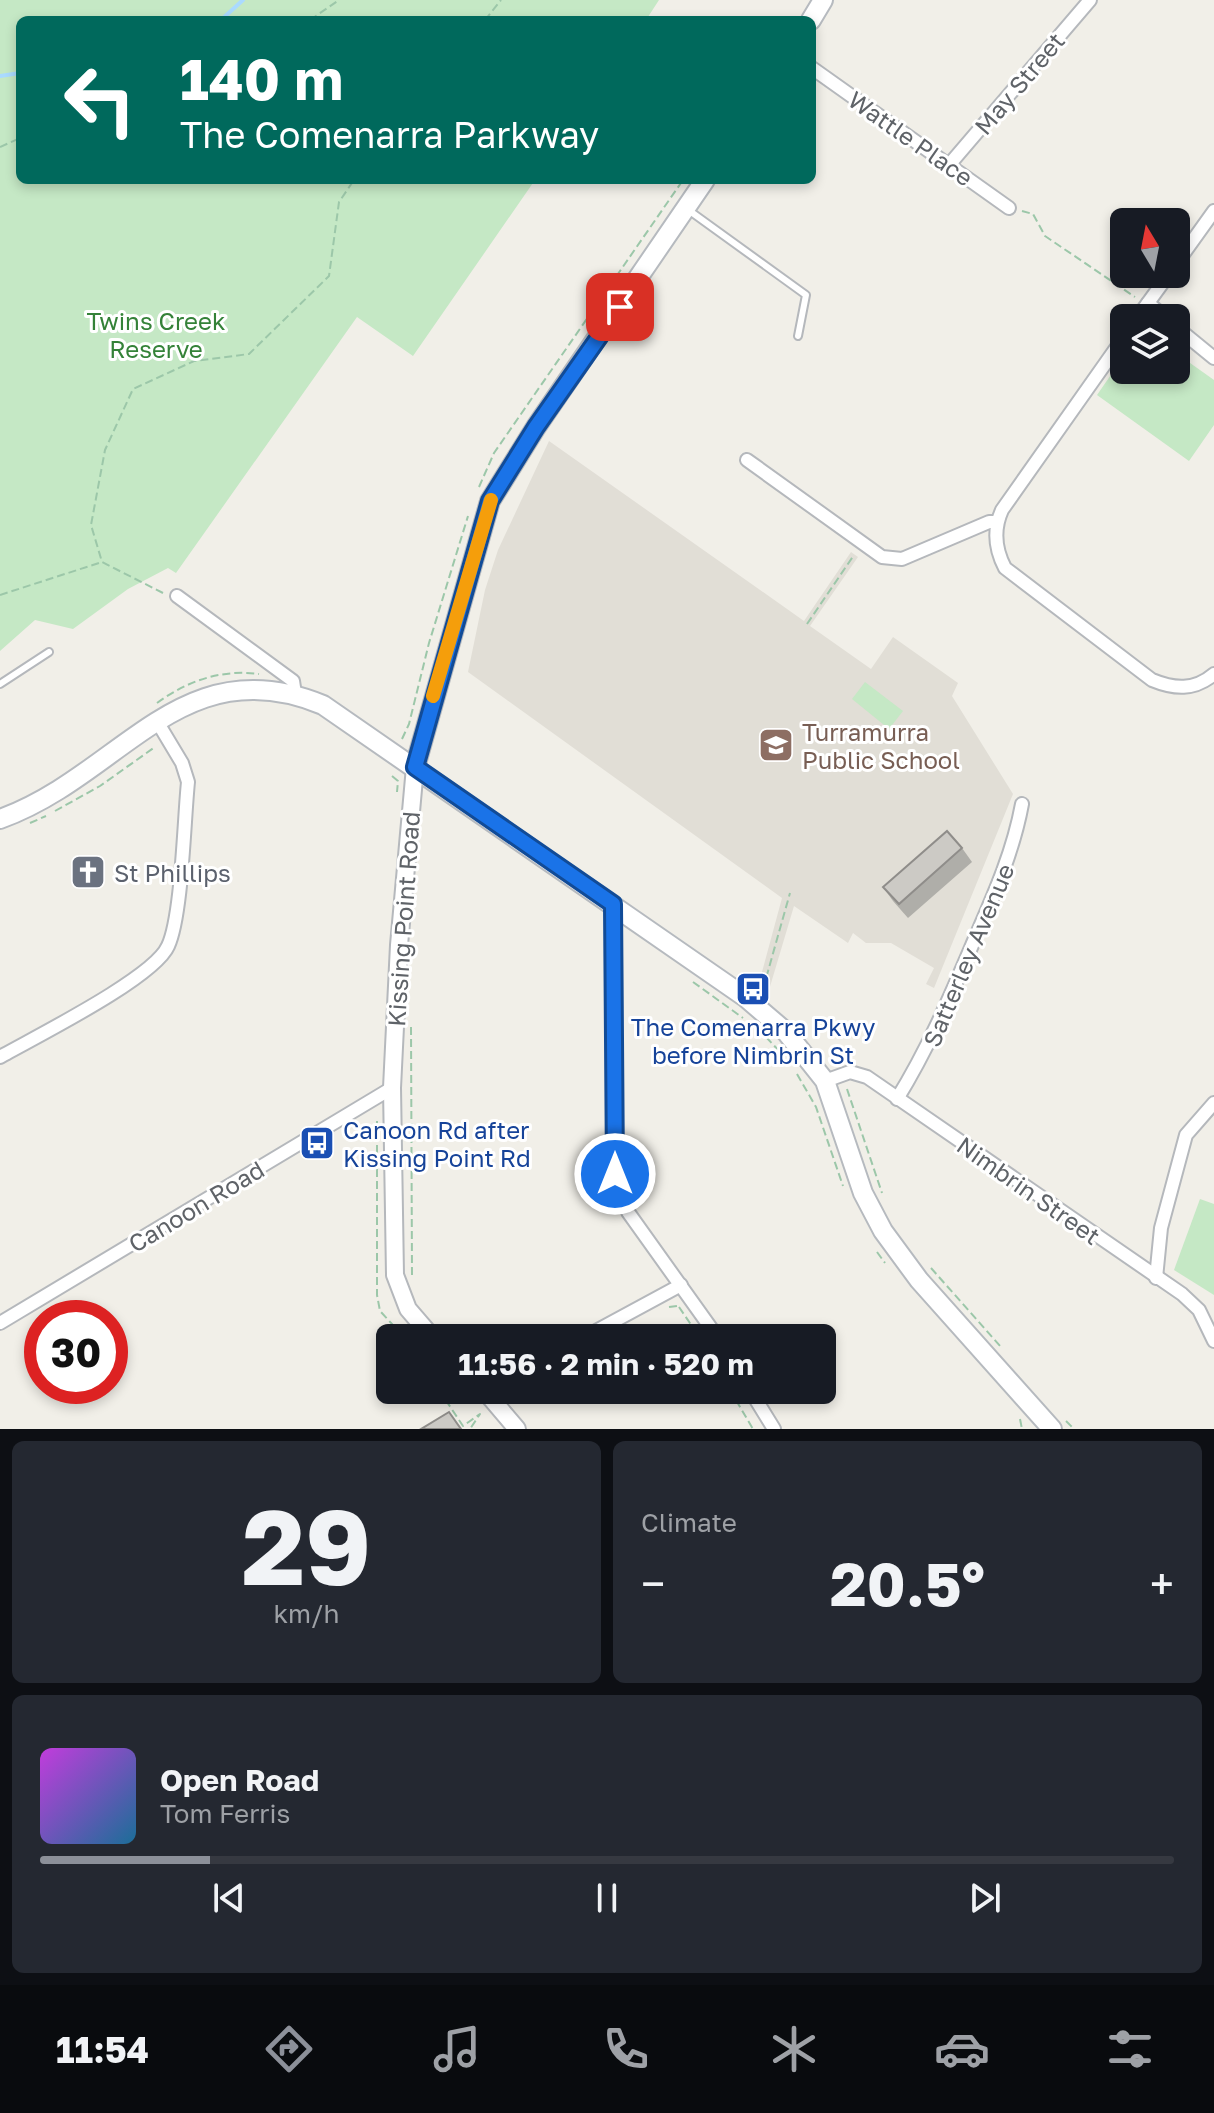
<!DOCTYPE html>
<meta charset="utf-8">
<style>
:root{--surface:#171b24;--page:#242831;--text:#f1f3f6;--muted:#9ea1a6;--line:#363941;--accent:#8c9099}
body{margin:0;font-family:"Golos Text",sans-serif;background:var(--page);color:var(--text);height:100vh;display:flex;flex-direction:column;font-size:30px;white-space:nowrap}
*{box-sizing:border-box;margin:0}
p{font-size:26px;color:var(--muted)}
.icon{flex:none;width:44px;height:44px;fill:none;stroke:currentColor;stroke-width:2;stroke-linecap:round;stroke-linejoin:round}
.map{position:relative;height:1429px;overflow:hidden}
.details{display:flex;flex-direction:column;gap:12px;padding:12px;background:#0d0f14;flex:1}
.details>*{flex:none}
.banner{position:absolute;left:16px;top:16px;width:800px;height:168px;border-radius:12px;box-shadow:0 4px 12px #0003;background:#00695c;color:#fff;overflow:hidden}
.needle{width:52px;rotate:350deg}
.fabs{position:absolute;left:1110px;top:208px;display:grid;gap:16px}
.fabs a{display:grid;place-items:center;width:80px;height:80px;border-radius:12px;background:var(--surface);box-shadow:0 4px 12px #0003;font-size:40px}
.speed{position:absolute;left:24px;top:1300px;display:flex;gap:16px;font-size:40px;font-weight:700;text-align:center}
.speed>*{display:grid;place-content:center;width:104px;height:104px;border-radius:50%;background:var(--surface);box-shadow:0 4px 12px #0003;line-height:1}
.speed .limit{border:12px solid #d22;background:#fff;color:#111}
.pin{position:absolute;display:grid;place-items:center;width:68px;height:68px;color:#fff;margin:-34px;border-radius:16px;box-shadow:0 4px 12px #0006}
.me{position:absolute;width:88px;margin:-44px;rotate:0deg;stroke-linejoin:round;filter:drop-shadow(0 0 6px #0008)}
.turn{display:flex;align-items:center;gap:28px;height:168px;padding:0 32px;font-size:36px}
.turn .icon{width:104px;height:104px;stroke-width:2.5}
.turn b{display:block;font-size:56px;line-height:68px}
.big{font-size:60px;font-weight:700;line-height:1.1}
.details .widget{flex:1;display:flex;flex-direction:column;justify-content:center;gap:12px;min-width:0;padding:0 28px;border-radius:12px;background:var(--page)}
.details .dial{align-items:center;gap:0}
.dial b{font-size:104px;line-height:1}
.song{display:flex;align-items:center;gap:24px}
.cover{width:96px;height:96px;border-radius:12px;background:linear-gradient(135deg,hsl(290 70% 55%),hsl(200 70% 35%))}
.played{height:8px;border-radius:4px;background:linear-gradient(90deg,var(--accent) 15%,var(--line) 15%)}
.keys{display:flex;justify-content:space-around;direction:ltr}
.heat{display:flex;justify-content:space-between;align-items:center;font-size:44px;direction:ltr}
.details .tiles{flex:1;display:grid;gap:12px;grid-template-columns:1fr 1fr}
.widget:last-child{grid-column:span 2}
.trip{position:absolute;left:376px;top:1324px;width:460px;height:80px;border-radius:12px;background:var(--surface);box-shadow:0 4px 12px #0003;font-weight:700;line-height:80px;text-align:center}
.tab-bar{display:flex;height:128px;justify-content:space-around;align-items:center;background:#090b0e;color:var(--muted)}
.tab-bar .icon{width:56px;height:56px}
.tab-bar .active{color:var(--accent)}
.tab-bar b{font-size:36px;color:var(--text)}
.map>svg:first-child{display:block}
</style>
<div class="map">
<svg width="1214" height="1429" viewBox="0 0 1214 1429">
<rect width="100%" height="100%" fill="#f1efe8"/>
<path fill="#e1ded6" d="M549,441L804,621L851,552L858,557L810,626L871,669L893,637L958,683L952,696L1013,794L934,988L926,984L934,968L891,943H866L853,933L848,943L794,906L769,990L759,983L782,898L468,672L485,590L498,550Z"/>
<g fill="#c5e8c5">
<path d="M0,0H659L646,20H20V180H535L413,356L357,317L176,573L168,568L128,589L73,629L35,620L0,651Z"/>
<path d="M1176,353L1214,380V425L1189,461L1097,395L1124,356V370H1176Z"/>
<path d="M865,682L903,711L889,729L852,699Z"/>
<path d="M1200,1199L1214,1204V1295L1174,1270Z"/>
</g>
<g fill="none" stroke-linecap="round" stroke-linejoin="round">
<g stroke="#aadaff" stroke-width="4">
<path d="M221,20L243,0"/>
<path d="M0,76L20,73"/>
</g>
<g stroke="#b5b8bc" stroke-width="10">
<g id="service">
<path d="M687,209L806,295L798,336"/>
<path d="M0,684L49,652"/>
</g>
</g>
<g stroke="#b5b8bc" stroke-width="16">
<g id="minor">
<path d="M812,68L1009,208"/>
<path d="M949,165L1090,0"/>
<path d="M1176,264L1214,211"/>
<path d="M1148,303L1166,318"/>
<path d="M1137,318L1169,274"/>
<path d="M1176,327L1214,358"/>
<path d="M1124,337L1002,510C993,530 995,549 1005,568L1152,680C1174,689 1194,691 1214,674"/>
<path d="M747,460L882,557L902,559L989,522H997"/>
<path d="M177,596L293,681L295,694"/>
<path d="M613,904L615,1174L628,1212L718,1338"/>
<path d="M0,1057C35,1037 154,978 168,946C182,916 184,820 188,782L182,763L158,723"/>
<path d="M825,1081L850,1072L867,1077L1182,1294L1199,1310L1214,1341"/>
<path d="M897,1099C928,1049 950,997 973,943C993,897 1013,853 1022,804"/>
<path d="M1156,1278L1161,1228L1186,1135L1214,1103"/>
<path d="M0,1323L392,1088"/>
<path d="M583,1338L681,1285"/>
<path d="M750,1390L774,1429"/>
</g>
</g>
<g stroke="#b5b8bc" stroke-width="20">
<g id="tertiary">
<path d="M415,767L399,945L392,1088L395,1275L408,1309L433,1338"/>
<path d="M484,1390L517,1429"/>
</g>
</g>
<g stroke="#b6babf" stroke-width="22">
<g id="secondary">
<path d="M811,20L823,0"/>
<path d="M415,767L490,501L536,427L705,180"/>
<path d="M0,819C122,775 181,646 323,705L745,997L786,1032L825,1081L863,1193L883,1231L919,1280L1052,1429"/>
</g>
</g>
<g stroke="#9cc7a9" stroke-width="2" stroke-dasharray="8 4" stroke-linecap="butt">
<path d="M310,20L339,0"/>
<path d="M485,20L501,0"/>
<path d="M0,147L20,138"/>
<path d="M1022,211L1033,214L1045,236L1135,297"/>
<path d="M479,487L494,453L683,180"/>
<path d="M163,593L102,562L91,525L105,450L133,389L194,361L249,354L329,276L339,202L354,180"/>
<path d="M0,595L102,562"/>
<path d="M807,624L854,555"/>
<path d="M157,703C187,681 221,669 259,674"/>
<path d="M402,739L409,724L429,643L468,516"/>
<path d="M392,776L398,781L397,792"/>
<path d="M55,811L100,786L155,747"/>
<path d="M30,823L46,816"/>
<path d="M693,982L743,1018"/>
<path d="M763,989L790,893"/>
<path d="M411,1027L412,1276"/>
<path d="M766,1037L781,1053"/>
<path d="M797,1074L816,1107L843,1186"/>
<path d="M847,1089L882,1193"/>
<path d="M377,1121V1295L380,1311L405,1338"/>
<path d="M877,1252L885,1263"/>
<path d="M931,1268L1001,1347"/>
<path d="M669,1307L678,1306"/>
<path d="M679,1307L700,1338"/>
<path d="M446,1330L453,1338"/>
<path d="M439,1390L463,1426L480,1414L470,1429"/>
<path d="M730,1390L753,1429"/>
<path d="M513,1399L520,1390"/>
<path d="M1020,1419L1022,1429"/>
<path d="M1066,1421L1074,1429"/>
</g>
<use href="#service" stroke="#fff" stroke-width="6"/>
<use href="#minor" stroke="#fff" stroke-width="12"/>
<use href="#tertiary" stroke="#fff" stroke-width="16"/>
<use href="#secondary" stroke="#fff" stroke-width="18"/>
</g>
<path fill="#afaea9" d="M962,848L972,862L908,918L893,901L883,887Z"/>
<g fill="#cccac5" stroke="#8f8d8a" stroke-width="2">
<path d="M947,831L962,848L899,904L883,887Z"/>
<path d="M449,1412L461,1429H421Z"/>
</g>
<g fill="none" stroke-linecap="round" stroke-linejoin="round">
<g stroke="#114b97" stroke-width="20">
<path id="route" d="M615,1174L613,904L415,767L490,501L536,427L620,307"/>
</g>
<use href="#route" stroke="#1a73e8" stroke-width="14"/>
<path stroke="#f59e0b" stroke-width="14" d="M433,696L491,500"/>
</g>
<defs>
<g id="school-square" transform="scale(1.8)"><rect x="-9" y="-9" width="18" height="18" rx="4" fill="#8d6e63" stroke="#fff"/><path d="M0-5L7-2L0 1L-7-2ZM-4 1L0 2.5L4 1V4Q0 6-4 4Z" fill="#fff"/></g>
<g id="church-square" transform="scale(1.8)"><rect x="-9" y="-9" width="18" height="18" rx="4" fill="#6b7280" stroke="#fff"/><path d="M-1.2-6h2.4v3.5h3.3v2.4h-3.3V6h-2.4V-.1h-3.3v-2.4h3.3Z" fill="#fff"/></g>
<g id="bus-square" transform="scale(1.8)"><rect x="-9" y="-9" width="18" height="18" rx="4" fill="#1a4fb4" stroke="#fff"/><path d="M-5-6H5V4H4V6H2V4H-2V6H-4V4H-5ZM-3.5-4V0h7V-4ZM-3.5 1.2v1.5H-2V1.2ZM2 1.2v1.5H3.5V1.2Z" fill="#fff"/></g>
</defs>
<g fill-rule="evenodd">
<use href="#school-square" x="776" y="745"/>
<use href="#church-square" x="88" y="872"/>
<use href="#bus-square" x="753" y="989"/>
<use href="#bus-square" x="317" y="1143"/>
</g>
<g text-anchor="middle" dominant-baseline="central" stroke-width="6" stroke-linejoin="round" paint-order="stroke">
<g font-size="24" fill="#5f6368" stroke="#fff">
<text transform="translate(1019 83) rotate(-50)">May Street</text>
<text transform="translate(911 138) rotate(35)">Wattle Place</text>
<text transform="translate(403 919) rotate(-86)">Kissing Point Road</text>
<text transform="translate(968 955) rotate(-67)">Satterley Avenue</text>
<text transform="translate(1029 1190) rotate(35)">Nimbrin Street</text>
<text transform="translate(196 1206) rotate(-31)">Canoon Road</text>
</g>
<g font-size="24" fill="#348238" stroke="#fff">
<text x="156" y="320">Twins Creek<tspan x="156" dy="28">Reserve</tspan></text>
</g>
<g font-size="24" fill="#785e54" stroke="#fff" text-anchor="start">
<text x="802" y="731">Turramurra<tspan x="802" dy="28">Public School</tspan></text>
</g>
<g font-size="24" fill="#5b616d" stroke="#fff" text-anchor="start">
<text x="114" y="872">St Phillips</text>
</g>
<g font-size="24" fill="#164399" stroke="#fff">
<text x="753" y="1026">The Comenarra Pkwy<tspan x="753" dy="28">before Nimbrin St</tspan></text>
<text x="343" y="1129" text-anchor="start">Canoon Rd after<tspan x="343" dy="28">Kissing Point Rd</tspan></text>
</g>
</g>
</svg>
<div class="fabs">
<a><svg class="needle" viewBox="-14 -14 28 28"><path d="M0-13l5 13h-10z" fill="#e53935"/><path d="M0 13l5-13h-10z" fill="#9ea1a6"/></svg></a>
<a><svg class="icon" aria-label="layers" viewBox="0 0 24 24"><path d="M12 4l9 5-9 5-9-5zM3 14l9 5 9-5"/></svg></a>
</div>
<div class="speed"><div class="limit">30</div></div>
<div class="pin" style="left:620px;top:307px;background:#d93025"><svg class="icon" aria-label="arrive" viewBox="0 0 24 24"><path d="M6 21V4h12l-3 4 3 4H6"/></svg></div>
<svg class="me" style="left:615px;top:1174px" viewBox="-20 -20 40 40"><circle r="17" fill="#1a73e8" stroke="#fff" stroke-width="3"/><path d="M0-11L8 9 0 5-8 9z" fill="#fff"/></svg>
<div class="trip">11:56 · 2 min · 520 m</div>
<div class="banner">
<div class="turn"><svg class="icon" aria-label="left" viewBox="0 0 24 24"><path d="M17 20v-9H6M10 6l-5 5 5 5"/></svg><div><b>140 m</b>The Comenarra Parkway</div></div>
</div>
</div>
<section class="details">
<div class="tiles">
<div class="widget dial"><b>29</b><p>km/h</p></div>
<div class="widget"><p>Climate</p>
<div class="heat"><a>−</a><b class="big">20.5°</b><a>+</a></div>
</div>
<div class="widget">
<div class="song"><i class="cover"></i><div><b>Open Road</b><p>Tom Ferris</p></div></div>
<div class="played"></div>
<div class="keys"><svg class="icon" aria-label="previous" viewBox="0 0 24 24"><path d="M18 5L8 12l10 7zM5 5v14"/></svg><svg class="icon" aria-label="pause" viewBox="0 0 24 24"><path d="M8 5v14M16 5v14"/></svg><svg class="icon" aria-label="next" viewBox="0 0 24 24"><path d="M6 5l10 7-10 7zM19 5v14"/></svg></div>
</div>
</div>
</section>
<nav class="tab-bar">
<b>11:54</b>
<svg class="icon active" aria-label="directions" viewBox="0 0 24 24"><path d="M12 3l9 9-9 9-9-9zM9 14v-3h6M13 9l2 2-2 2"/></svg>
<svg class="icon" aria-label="music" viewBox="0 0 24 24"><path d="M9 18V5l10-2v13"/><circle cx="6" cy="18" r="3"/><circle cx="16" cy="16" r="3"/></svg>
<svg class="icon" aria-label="phone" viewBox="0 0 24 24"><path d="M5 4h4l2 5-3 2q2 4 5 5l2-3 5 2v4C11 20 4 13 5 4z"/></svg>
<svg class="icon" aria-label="climate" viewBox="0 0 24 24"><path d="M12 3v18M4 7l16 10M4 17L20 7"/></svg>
<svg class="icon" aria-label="car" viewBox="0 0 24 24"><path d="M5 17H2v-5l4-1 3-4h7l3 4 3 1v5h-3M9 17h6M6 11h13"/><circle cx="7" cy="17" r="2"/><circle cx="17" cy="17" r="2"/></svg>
<svg class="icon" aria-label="filters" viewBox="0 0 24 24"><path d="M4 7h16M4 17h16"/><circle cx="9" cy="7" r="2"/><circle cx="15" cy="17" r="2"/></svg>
</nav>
